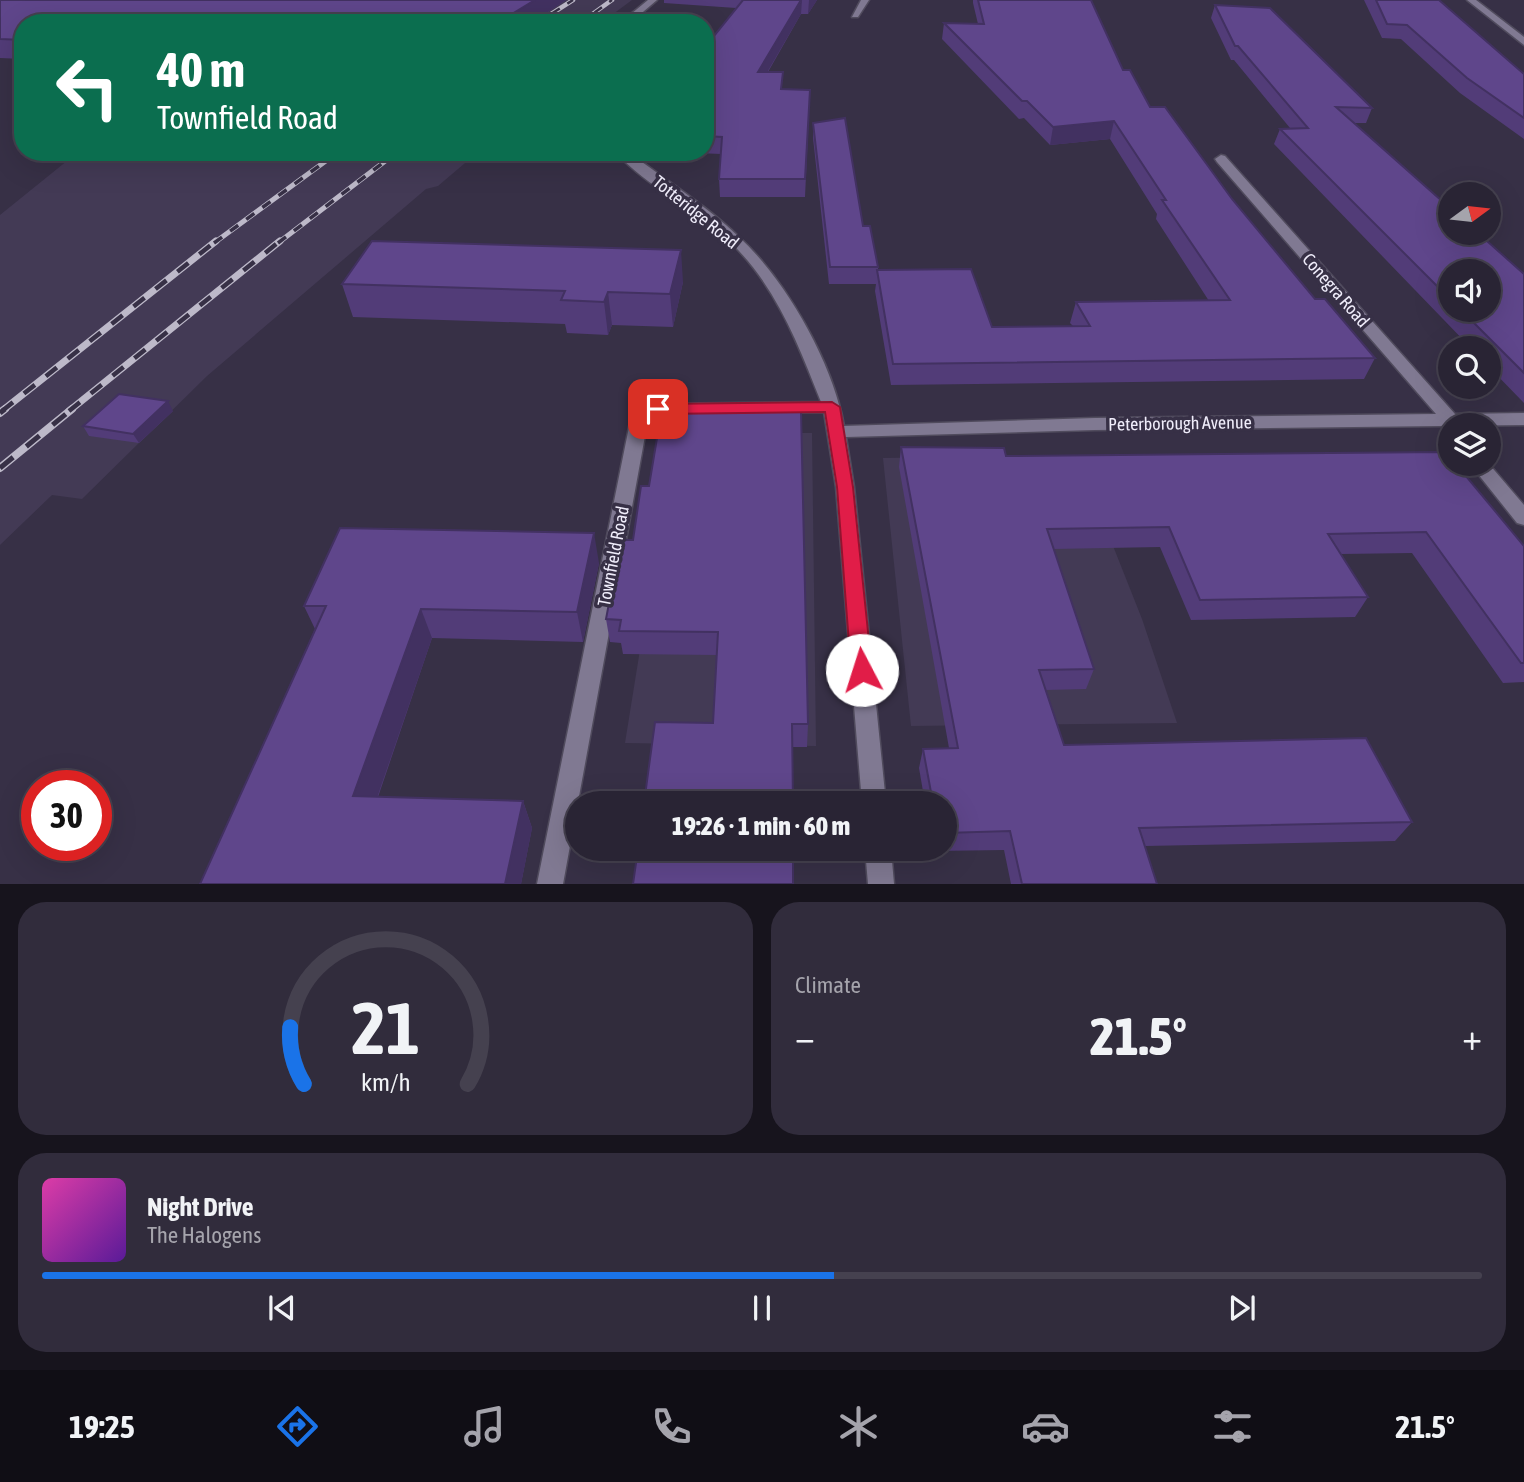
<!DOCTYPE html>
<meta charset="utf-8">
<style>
:root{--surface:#292434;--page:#312c3c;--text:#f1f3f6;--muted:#a5a4ac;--line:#45414f;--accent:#1a73e8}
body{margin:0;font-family:"Asap Condensed",sans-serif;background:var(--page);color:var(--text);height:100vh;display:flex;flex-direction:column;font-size:26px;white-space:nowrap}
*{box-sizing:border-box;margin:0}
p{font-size:23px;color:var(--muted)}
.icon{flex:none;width:38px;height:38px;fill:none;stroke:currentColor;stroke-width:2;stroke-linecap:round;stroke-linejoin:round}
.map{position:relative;height:884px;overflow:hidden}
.details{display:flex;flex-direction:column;gap:18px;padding:18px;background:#17141d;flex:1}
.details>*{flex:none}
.banner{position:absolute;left:14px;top:14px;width:700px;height:147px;border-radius:28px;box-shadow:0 7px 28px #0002,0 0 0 2px var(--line);background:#0b6e4f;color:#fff;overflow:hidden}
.needle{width:46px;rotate:75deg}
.fabs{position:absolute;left:1438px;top:182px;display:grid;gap:14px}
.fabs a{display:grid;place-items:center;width:63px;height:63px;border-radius:50%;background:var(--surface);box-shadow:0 7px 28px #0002,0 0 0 2px var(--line);font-size:35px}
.speed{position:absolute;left:21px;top:770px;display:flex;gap:14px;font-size:35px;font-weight:700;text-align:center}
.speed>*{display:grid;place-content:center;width:91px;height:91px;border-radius:50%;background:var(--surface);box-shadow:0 7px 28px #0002,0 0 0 2px var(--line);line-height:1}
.speed .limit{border:10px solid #d22;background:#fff;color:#111}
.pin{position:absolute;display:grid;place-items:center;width:60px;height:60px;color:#fff;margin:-30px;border-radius:14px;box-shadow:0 4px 10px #0006}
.me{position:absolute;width:77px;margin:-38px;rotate:355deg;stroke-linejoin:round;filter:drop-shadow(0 0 5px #0008)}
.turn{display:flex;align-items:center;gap:24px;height:147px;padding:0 28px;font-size:32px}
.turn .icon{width:91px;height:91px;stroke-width:2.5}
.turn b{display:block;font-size:49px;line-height:60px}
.big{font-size:52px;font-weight:800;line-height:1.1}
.details .tile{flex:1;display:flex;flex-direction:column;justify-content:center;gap:10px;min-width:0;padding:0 24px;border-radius:28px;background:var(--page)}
.details .dial{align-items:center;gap:0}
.dial svg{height:182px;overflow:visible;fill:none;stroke:var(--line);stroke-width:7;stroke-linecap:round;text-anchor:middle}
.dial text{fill:var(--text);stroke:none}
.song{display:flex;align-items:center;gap:21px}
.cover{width:84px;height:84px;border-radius:10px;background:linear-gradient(135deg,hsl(320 70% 55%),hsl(270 70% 35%))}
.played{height:7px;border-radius:4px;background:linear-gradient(90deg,var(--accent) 55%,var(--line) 55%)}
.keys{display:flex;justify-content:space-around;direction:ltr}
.heat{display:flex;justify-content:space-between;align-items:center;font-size:38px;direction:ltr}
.details .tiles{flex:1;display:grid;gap:18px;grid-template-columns:1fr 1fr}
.tile:last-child{grid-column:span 2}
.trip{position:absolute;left:565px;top:791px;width:392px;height:70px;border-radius:35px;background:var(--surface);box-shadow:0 7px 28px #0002,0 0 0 2px var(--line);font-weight:800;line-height:70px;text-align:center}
.tabs{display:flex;height:112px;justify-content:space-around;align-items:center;background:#100e15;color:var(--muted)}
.tabs .icon{width:49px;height:49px}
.tabs .active{color:var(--accent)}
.tabs b{font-size:32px;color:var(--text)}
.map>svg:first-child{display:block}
</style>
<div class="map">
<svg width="1524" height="884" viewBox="0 0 1524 884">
<rect width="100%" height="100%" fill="#373046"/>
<g fill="#433a55">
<path d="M308,0H632L601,23H272Z"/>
<path d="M78,152H478L438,186L426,189L207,376L82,499L52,495L0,545V215Z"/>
<path d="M675,432L812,433L816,746L625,743Z"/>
<path d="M1077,455L1142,619L1177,723L911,726L883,458Z"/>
</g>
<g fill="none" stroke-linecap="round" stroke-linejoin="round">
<g stroke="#504b5d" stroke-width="3">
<g id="street">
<path d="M648,0H657L630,23H620Z"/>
<path d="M861,0H869L858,17H852Z"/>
<path d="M1467,0H1476L1524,37V45Z"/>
<path d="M615,152H629C665,180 706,205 739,237C786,280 833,363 844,426L1095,418L1436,414L1217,162L1215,159L1221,155L1225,156L1455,414L1524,413V425L1095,430L846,437L854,487L886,803H862L836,487L824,412L662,414L647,425L563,884H537L630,422L658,404L821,402C798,344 776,285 729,241C694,209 648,187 615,152Z"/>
<path d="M1470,464H1489L1524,505V525L1517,523Z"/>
<path d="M865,849H891L894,884H868Z"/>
</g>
</g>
<use href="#street" fill="#807992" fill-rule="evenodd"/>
<g stroke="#bdb9c9" stroke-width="4.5">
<g id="rail-far3">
<path d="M537,23L573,0"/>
<path d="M580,23L612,0"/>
</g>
</g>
<g stroke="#bdb9c9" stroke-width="5">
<g id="rail-far2">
<path d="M214,243L338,152"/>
<path d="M278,243L397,152"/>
</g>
</g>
<g stroke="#bdb9c9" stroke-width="7">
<g id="rail-far1">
<path d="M2,411L216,241"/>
<path d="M69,411L280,241"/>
</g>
</g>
<g stroke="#bdb9c9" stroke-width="8">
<g id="rail">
<path d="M0,413L5,409"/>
<path d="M0,468L72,409"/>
</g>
</g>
<use href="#rail-far3" stroke="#373046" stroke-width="2.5" stroke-dasharray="9" stroke-linecap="butt"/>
<use href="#rail-far2" stroke="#373046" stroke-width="3.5" stroke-dasharray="10" stroke-linecap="butt"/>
<use href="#rail-far1" stroke="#373046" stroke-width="4.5" stroke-dasharray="14" stroke-linecap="butt"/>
<use href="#rail" stroke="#373046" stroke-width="5" stroke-dasharray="17" stroke-linecap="butt"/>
</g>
<g fill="#523c78" fill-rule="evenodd">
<path d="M0,0H566L531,23H23V59L0,58Z"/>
<path d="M664,0H817L808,14H801L768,72L783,90H810L805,197H720L719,179L721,154L672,152H705V47L736,8L664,3Z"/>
<path d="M973,0H1091L1123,70L1150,107L1232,199L1315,299L1375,358L1364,379L891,385L875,291L876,284H829L813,138V123L863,226L878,267V270L992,327L1073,326L1070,323L1076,302L1209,301L1156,219L1157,214L1110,139L1050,145L1024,118L1019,119L942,39L944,23L978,24L973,3Z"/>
<path d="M1364,0H1439L1524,74V139L1460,93L1401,39L1382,38Z"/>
<path d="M1215,5L1372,108L1366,123H1354L1524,274V403L1489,367V348H1471L1274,144L1280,129L1290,128L1234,60H1231L1211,18ZM1451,271L1489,310H1451Z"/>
<path d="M683,282L673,327L612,325L608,335L567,333L565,324L353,317L342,284Z"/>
<path d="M173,411L139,443L89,436L83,426Z"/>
<path d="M901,447L1006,456L1524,546V682L1503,683L1412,553L1341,554L1368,597L1355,617L1191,620L1160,547L1053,549L1094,669L1086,689L1046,690L1064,745L1412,822L1395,841L1145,846L1157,884H1011L1004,850L934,851L933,849H945V803H925L919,768L923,749L949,748L899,467Z"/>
<path d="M633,540L808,724L807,747H792L717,655L623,654L621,643L610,642L606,619Z"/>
<path d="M599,563L583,642L432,638L378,797L523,801L532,828L521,884H200L315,629L304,606Z"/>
</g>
<g fill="#423161">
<path d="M535,0H566L531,23H497Z"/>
<path d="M802,0L801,14L758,88V72Z"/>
<path d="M809,0H817L808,14Z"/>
<path d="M1114,121L1110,139L1050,145L1053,127Z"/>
<path d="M681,250L683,282L673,327L670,294Z"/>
<path d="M608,292L612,325L608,335L604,302Z"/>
<path d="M168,401L173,411L139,443L133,434Z"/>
<path d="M594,533L599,563L583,642L577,612Z"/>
<path d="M421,609L432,638L368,824L353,796Z"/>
<path d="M523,801L532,828L521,884H505Z"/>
</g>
<g fill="#5f468b" stroke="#423161" stroke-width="2">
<path d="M0,0H535L497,23H23V40L0,39Z"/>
<path d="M743,0H801L758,72H783L781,89L810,90L805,179H719L722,137L705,136V47Z"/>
<path d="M978,0H1091L1123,70H1130L1150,107H1165L1232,199L1315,299H1325L1375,358L893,364L877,270L971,269L992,327L1090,326L1076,302L1230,300L1162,200H1166L1114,121L1053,127L1027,101H1022L944,23L984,24Z"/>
<path d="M1376,0H1439L1524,74V118L1467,78L1407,25L1387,24Z"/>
<path d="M1215,5L1270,8L1372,108L1336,107L1451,209V233H1478L1524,274V373L1461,310H1489V271H1451V300L1280,129L1308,128L1238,46H1235Z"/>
<path d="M845,118L863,226H870L878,267H830L813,123Z"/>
<path d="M372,241L681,250L670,294L608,292L604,302L561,300L565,291L342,284Z"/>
<path d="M119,394L168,401L133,434L83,426Z"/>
<path d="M662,408L801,411L808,724H792L793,803H644L655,722L713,723L718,632L619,631L621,620L606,619L621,540H633L641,486H649Z"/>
<path d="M901,447L1004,448L1006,456L1446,452L1451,458V464H1456L1524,546V663H1521L1426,532L1328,534L1368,597L1200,600L1169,527L1047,529L1094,669L1039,670L1064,745L1366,738L1412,822L1139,828L1157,884H1022L1010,831L945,833V803H933L923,749L958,748Z"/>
<path d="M340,528L594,533L577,612L421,609L353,796L523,801L505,884H200L326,606H304Z"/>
<path d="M638,849H793V884H633Z"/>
</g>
<path fill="#e11d48" stroke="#92132f" stroke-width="2" d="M832,402L840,407L853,487L872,670L869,676L862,679L854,676L851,670L837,487L825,412L658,414L651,409L658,404Z"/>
<g text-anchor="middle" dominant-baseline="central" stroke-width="7" stroke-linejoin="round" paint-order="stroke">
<g font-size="18" fill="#efecfa" stroke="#373046">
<text transform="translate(696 212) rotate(39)">Totteridge Road</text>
<text transform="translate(1336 290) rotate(49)">Conegra Road</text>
<text transform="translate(1180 423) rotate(-1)">Peterborough Avenue</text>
<text transform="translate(613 556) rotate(-79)">Townfield Road</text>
</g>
</g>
</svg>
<div class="fabs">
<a><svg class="needle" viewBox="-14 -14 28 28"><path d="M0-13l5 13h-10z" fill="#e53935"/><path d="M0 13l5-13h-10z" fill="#a5a4ac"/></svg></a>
<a><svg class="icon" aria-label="sound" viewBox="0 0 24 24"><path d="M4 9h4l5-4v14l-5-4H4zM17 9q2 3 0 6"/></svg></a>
<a><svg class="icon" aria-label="search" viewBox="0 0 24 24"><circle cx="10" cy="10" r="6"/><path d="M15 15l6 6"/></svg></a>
<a><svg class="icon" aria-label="layers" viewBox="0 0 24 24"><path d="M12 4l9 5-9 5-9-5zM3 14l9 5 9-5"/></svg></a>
</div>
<div class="speed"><div class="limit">30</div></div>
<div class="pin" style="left:658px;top:409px;background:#d93025"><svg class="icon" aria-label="arrive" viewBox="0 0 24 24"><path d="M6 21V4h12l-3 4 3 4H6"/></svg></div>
<svg class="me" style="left:862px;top:670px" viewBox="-20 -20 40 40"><circle r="19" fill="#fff"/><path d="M0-13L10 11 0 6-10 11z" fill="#e11d48"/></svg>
<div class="trip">19:26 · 1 min · 60 m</div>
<div class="banner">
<div class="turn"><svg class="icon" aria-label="left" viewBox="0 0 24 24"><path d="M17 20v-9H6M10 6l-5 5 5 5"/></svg><div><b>40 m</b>Townfield Road</div></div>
</div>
</div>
<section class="details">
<div class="tiles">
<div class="tile dial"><svg viewBox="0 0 100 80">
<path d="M14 69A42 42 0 1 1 86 69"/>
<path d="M14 69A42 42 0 0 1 8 44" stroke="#1a73e8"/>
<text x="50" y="56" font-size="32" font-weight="700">21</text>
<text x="50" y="72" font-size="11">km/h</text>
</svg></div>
<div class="tile"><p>Climate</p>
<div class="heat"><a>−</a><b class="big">21.5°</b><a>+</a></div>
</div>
<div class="tile">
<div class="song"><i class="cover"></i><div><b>Night Drive</b><p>The Halogens</p></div></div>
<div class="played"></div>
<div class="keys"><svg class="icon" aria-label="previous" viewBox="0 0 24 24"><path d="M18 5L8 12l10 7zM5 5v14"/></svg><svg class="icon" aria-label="pause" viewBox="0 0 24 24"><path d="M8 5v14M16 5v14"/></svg><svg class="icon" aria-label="next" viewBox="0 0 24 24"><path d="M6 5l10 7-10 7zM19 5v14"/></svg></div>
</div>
</div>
</section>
<nav class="tabs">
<b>19:25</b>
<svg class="icon active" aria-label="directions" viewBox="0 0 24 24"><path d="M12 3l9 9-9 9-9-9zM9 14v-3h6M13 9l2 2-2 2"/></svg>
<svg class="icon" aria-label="music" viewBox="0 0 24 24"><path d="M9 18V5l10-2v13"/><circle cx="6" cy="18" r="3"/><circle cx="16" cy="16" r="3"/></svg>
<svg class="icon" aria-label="phone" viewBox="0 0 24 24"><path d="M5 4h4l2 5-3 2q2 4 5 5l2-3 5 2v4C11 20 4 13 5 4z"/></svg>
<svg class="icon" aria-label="climate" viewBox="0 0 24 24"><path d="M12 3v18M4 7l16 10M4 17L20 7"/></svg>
<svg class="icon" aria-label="car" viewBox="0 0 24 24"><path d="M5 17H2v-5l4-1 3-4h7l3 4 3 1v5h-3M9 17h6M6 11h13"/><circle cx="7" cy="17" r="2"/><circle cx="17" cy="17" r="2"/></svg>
<svg class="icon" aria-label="filters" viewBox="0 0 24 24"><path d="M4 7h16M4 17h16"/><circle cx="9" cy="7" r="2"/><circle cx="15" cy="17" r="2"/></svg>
<b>21.5°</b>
</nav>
